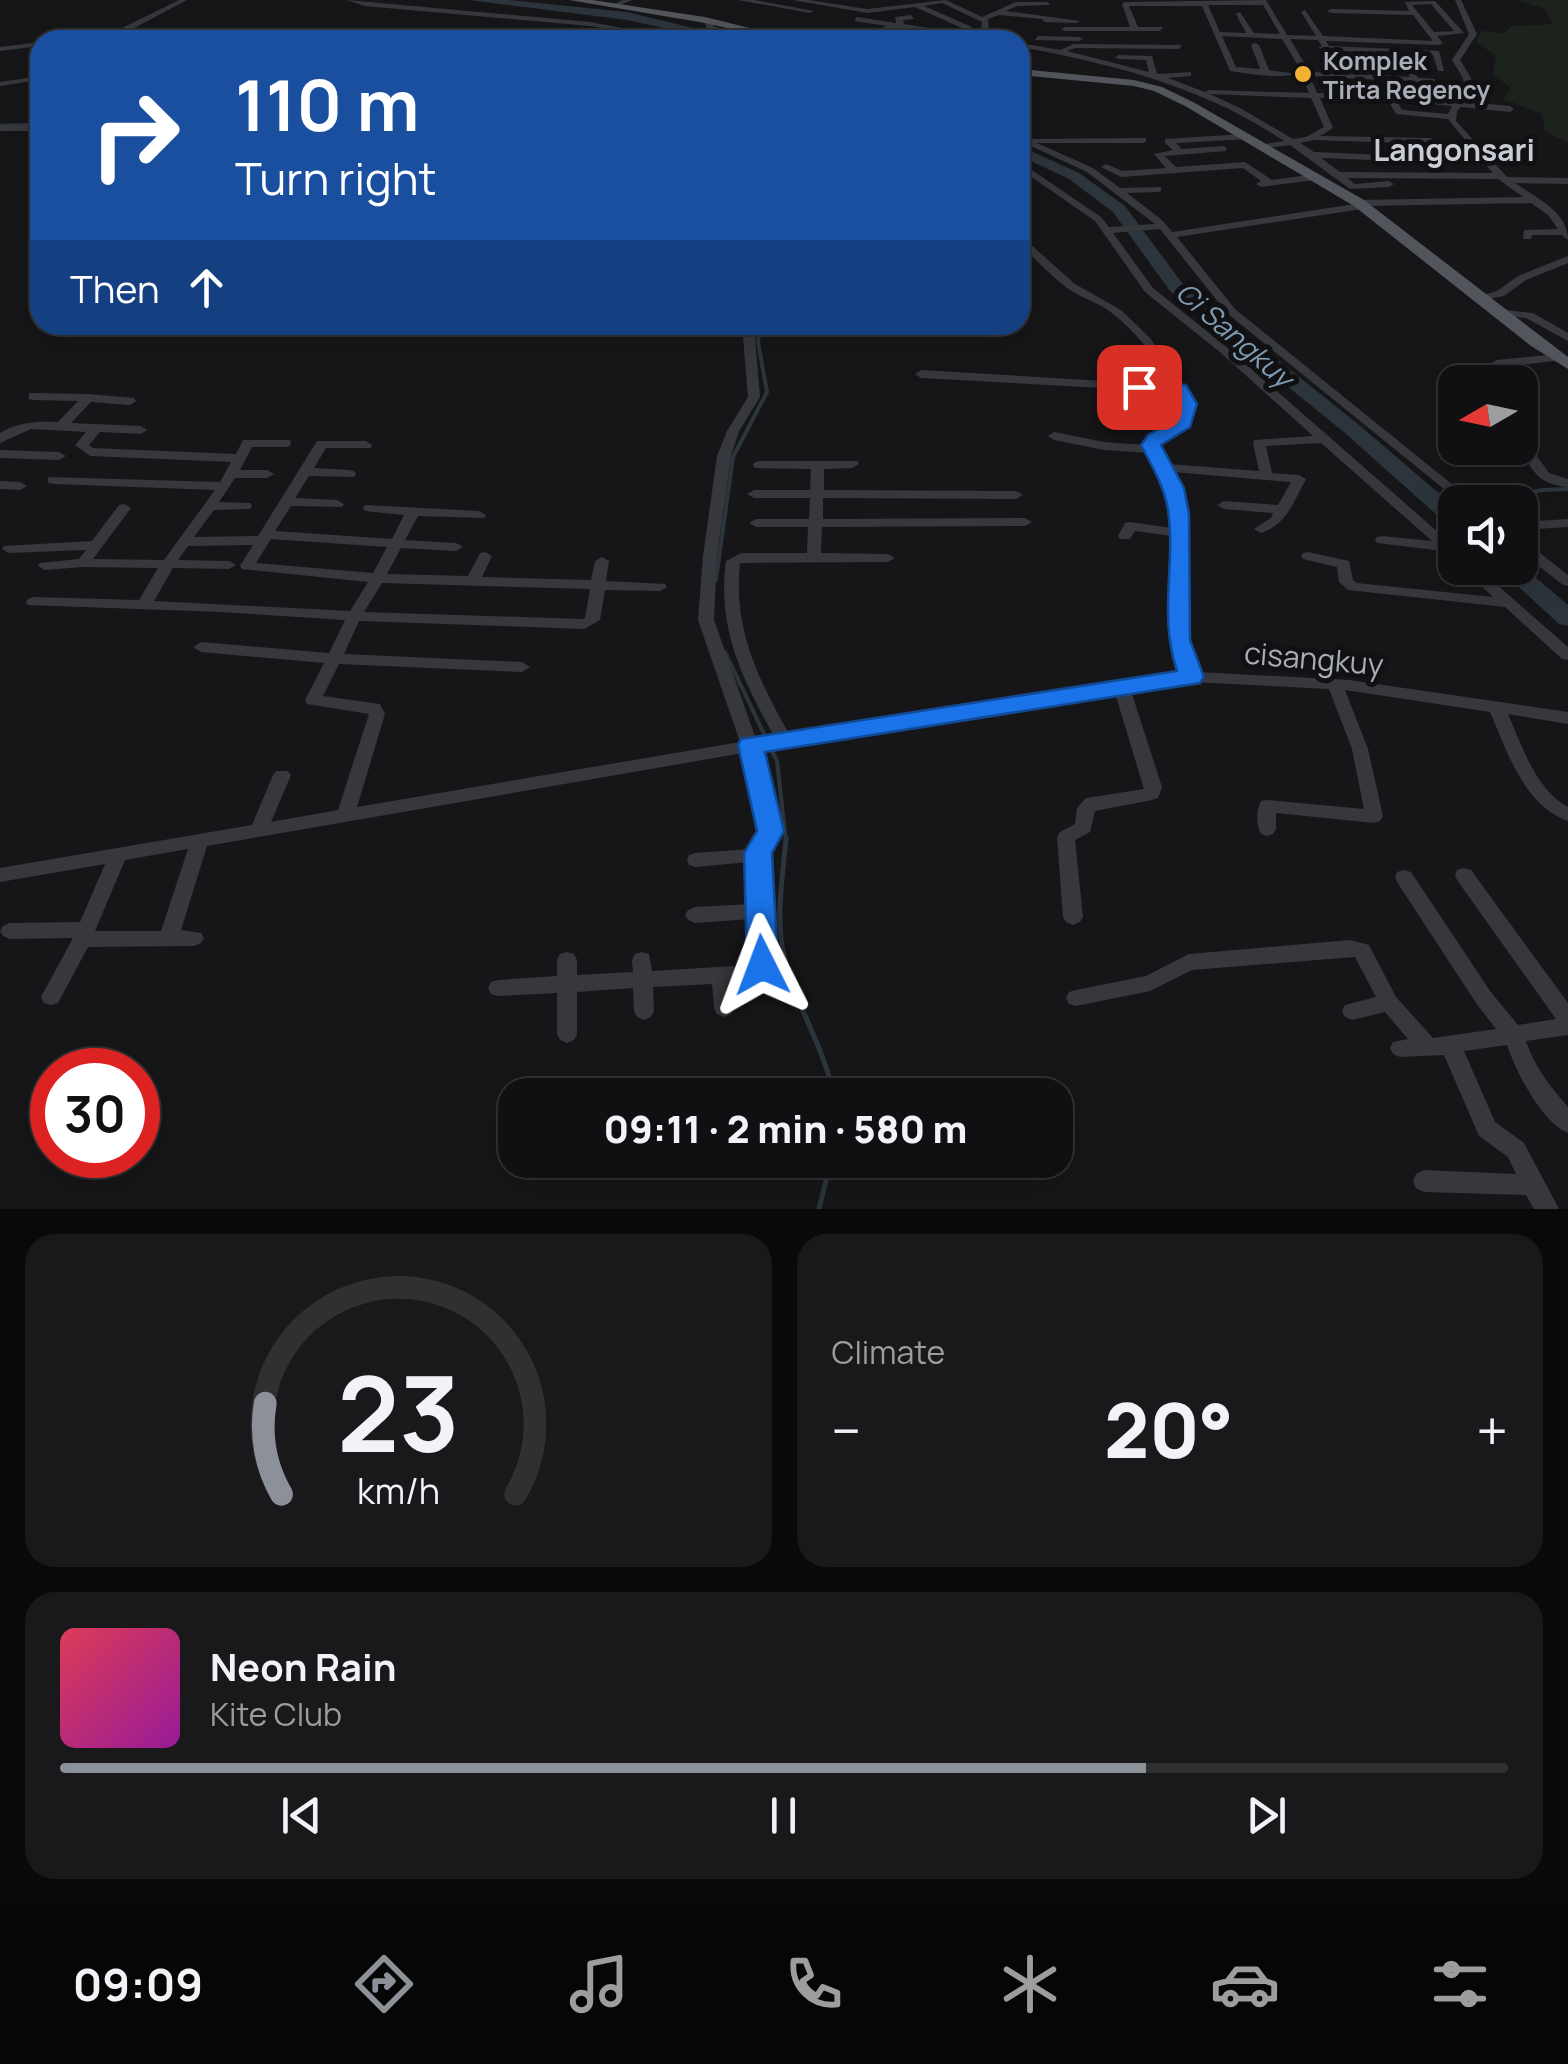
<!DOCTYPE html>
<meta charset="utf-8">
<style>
:root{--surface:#101012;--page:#19191b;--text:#f1f3f6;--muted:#9c9d9f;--line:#303032;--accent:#8c9099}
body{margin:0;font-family:Manrope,sans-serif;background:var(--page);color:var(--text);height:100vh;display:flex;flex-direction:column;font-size:38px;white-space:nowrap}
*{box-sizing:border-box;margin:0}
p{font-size:32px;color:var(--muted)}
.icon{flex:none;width:55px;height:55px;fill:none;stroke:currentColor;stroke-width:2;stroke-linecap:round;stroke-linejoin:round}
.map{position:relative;height:1209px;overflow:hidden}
.details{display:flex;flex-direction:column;gap:25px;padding:25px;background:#09090a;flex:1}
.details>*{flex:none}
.guide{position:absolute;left:30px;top:30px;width:1000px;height:305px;border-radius:30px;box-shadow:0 10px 40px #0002,0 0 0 2px var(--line);background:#1a4fa0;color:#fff;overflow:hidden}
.needle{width:65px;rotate:261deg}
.controls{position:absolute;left:1438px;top:365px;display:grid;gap:20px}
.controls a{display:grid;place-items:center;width:100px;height:100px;border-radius:20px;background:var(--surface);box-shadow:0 10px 40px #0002,0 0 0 2px var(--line);font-size:50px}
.speed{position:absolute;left:30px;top:1048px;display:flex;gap:20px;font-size:50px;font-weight:700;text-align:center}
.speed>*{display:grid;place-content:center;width:130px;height:130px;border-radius:50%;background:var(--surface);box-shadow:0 10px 40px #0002,0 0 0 2px var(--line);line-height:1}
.speed .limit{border:15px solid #d22;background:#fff;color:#111}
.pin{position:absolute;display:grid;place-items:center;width:85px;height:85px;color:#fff;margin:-42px;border-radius:20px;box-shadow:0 5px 15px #0006}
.me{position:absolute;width:110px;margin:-55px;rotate:357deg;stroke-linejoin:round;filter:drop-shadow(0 0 8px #0008)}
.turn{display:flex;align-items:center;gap:35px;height:210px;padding:0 40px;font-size:45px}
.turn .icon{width:130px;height:130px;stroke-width:2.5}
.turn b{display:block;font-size:70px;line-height:85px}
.then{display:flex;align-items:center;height:95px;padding:0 40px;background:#0003;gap:20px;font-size:38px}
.big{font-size:75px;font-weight:800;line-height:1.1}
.details .tile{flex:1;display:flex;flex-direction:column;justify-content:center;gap:15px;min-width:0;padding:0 35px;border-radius:30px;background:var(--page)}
.details .dial{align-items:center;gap:0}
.dial svg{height:260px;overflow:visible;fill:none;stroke:var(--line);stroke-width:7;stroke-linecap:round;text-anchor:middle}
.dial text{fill:var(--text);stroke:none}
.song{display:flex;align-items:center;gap:30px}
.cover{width:120px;height:120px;border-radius:15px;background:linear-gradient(135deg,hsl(350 70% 55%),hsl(300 70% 35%))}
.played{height:10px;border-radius:5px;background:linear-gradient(90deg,var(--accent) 75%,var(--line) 75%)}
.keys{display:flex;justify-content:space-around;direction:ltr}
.heat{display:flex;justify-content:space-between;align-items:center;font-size:55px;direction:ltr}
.details .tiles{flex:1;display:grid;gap:25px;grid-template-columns:1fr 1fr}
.tile:last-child{grid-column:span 2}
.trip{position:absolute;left:498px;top:1078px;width:575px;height:100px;border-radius:30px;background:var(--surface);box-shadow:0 10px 40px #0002,0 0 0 2px var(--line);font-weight:800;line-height:100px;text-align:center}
.tab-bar{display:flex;height:160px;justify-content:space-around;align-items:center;background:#060607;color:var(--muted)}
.tab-bar .icon{width:70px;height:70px}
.tab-bar .selected{color:var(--accent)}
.tab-bar b{font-size:45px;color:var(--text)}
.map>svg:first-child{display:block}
</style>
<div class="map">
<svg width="1568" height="1209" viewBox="0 0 1568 1209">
<rect width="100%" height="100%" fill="#161618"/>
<path fill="#1c231d" d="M1516,0H1568V143L1545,131L1542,114L1504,99L1511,88L1493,74L1496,56L1476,42L1481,31L1505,33L1511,26L1553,24L1545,9Z"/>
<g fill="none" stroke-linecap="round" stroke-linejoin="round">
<path stroke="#2c353c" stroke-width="2.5" d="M0,125L40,124"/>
<g stroke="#2c353c" stroke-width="4">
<path d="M1493,502L1542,490L1568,489"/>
<path d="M1449,514L1455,513"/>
<path d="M716,580L733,457L767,392L758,342L760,325"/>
<path d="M725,652L766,738"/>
<path d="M770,747L777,761L786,841"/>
</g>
<g stroke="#2c353c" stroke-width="5">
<path d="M786,838C783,876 775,918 784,955C795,1005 823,1044 834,1095"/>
<path d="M819,1209L831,1160"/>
</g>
<g fill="#2c353c" fill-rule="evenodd">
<path d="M469,0H508L627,12L742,40H719L627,20Z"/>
<path d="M1020,146L1079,173L1125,206L1182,283L1359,425L1455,507V526L1447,524L1345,433L1170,291L1113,212L1069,179L1020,156Z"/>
<path d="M1520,564L1568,605V626L1559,624L1498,568H1520Z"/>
</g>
<g fill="#37383d" fill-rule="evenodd">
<path d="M179,0H187L121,35L135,40L114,37L63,40L112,33Z"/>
<path d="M347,0L590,22L687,40H670L590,26L364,6Z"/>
<path d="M623,0H632L615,7L610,6Z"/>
<path d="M738,0H754L814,11L810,13Z"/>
<path d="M793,0H809L867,9L946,0L982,17L1016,2H1048L1050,5L1017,6L1006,11L1080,21L1076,23L1045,22L1042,19L999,15L988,19L989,33L984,37L986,40C958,40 930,28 900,28C881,28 864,40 845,40L887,26L854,21L857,17L896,23L895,17L911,15L914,19L903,20L904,24L959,33L964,29L915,7L867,13ZM942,3L982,22L981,32L975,36L967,34L972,27L924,6Z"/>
<path d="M1266,0L1287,35L1316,36L1301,12L1305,10L1323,36L1433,41L1413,15L1331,13L1327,11L1331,9L1409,11L1405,2L1435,1L1464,33L1437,36L1443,43L1439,45L1326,41L1329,46L1397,49L1418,78L1435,79V83H1432L1312,76V72H1315L1338,73L1324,50L1318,48L1322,46L1318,40L1290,39L1309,71L1305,73L1301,71L1282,39L1222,36L1236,67L1260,69L1251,45L1255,43L1259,45L1269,70L1297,74C1277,79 1251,74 1230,71L1202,6H1129L1138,27H1163L1160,31H1065L1061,29L1065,27H1130L1122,4L1125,2ZM1431,4L1454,31L1434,32L1412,5ZM1208,5H1263L1280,34L1254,33L1240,12L1236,14L1246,33L1220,32ZM1332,51L1391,53L1410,77L1346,73Z"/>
<path d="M1455,0H1461L1477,34L1460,60L1471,78L1473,96L1467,102L1510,106L1514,109L1510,112L1461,107L1457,111L1456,121L1507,177L1568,178V184L1515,183C1535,197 1568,211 1568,240L1562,235H1532L1531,239H1523L1524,230L1558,229L1548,215L1531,203L1367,206L1362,209L1177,237L1235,309L1474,502H1460L1227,313L1160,229L1113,233L1153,288L1229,349L1455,547V558L1443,551L1377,543L1375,540L1377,537L1382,536L1432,541L1321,443L1266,446L1272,473L1299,475L1306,479C1293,503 1287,524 1261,533L1254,529L1271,518L1273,513L1224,509L1217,505L1224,501L1278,505L1291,482L1173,472L1181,488L1186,514L1187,640L1197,672L1349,680L1568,712V724L1508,714C1522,746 1536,790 1568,807V821C1524,806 1507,751 1490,712L1345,690L1368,749L1383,816L1380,821L1374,823L1276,813V829L1273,834L1267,836L1261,834C1256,826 1256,809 1261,801L1267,800L1364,809L1352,749L1329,689L1191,682L1131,691L1162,787L1158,798L1152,800L1095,811L1090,832L1075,840L1083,917L1080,922L1073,925L1066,922L1063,917L1057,837L1060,832L1075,824L1077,808L1086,798L1144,789L1115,693L937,720L760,750L779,831L766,852L772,965L764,979L732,983L734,1008L731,1014L724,1017L717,1014L714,1008L712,984L653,987L654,1011L651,1017L644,1020L637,1017L634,1011L633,988L577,992V1034L574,1040L567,1043L560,1040L557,1034V993L498,996L491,994L488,988L491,982L498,980L557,976V960L560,954L567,952L574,954L577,960V975L633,972L632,960L635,954L642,952L649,954L652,971L751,965V919L695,923L688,920L685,915L688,910L695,907L750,904L749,862L696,867L689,865L687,860L689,855L696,853L750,849L761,831L743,753L207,846L181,930L201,933L204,938L201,943L194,946L88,947L58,1003L51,1005L44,1003L41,997L73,938L10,939L3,936L0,931L3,926L10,923L80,922L105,864L0,882V868L252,825L273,775L276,771H288L291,775L271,822L338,810L369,714L307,704L305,700L324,663L201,652L193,647L201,642L329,653L345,620L221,612L28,605L26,602L28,599L33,597L139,600L158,568L83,567L45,570L38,566L40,563L79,559L86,550L9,553L2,549L4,546L92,541L119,505L124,504L131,508L93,559L164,560L215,490L54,484L49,483L47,480L49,477L220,482L231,462L90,456L75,445L86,432L31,429L0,443V433C18,422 37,421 58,422L78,401L33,400L29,399V393L88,394L134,398L136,401L130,405L91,402L71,423L141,426L147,430L141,434L100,432L89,445L93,448L236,454L243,440H290L291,443L290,446L285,447H252L240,470H267L274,474L267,478H235L219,502L250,503L252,506L250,509L214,510L194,537L258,536L317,441H366L372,445L371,448H326L314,468L349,470L354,471L356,474L354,477L309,476L295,498L337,500L344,504L342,507L291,506L275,531L392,539L404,515L365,511L363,508L365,505L479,511L486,515L484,518L418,516L405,540L456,543L463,547L456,551L401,548L387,574L468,576L480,553L485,552L492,556L482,577L591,580L595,561L602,557L609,561L606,581L665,584L667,587L660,591L605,590L600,620L584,629L359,621L344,654L522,662L530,667L522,672L339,664L323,696L380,704L385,714L357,807L740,742L698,620L703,556L717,456L727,431L748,397L742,325H754L760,397L739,431L731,456L717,556L714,620L756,739L774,736C742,678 717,629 726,561L741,553H807L808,527H756L749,523L756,519H809L810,498H754L747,494L754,490H810L811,469L755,468L753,465L755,462L760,461H857L859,464L852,468L824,469V490L1016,491L1023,495L1016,499L823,498V519L1025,518L1032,522L1025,526L822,527L821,553L888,554L895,558L888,562L740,563C733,629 758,678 789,734L937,708L1182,673L1171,640L1172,536L1135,531L1130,539H1120L1118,536L1125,523L1130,522L1172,528L1167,488L1150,453L1104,450L1054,440L1048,436L1054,432L1104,442L1146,445V439L1177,421L1179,410L1175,392L921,378L915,374L921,370L1171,385C1156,356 1130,324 1103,307C1091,300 1078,296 1067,288C1050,275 1035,259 1020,244V235L1075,284L1121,310L1150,338L1186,389L1192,410L1187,426L1158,443L1168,464L1259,471L1253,443L1254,440L1313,436L1221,353L1145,292L1095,221L1020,169V162L1101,217L1109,227L1155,224L1087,172L1020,141V135L1029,139L1146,138V142L1143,143H1037L1093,168L1120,188L1161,187V191L1158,192L1127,193L1162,220L1172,232L1355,204L1359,200L1523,197L1498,179L1347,178L1355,184L1389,181L1394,184L1389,187L1350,189L1290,145L1259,149V145L1284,141C1204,87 1113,64 1020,47V43L1060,50L1074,44L1182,45L1179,49L1075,48L1067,51L1149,72L1146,60L1119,59L1115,57L1119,55L1152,56L1157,74L1191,72V76L1168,78L1205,92L1209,90L1309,93L1303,79L1307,77L1311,79L1317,93L1391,96L1458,102L1465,95L1463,78L1452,60L1469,34ZM1210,94L1311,98L1324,127L1306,137L1293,139L1240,108ZM1320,98L1388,100L1396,114L1448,119L1481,159L1314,152L1300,143L1313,140L1431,144L1435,141L1431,138L1320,136L1333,128ZM1397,101L1452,106L1448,114L1402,110ZM1321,158L1423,162L1430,167L1433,166V162L1486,165L1493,173L1340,172ZM271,539L387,547L373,573L256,563ZM253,545L240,566L242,569L368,582L350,611L154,601L173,568L229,569L236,565L229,561L178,560L188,546ZM382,583L590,589L585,618L582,619L364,612ZM188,849L161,931H95L125,860Z"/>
<path d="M702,18H708L714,26L748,40H737L708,30Z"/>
<path d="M891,35L907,38L908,40L888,39Z"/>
<path d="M1038,36L1079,37L1083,39L1079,41L1035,40Z"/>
<path d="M40,42V46L0,51V47Z"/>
<path d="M1417,50L1439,51L1444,71H1438L1433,55L1414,54Z"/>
<path d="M40,76V80L0,86V82Z"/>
<rect x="0" y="125" width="40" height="6"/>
<path d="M1245,134L1248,135V139L1176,143L1182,149L1223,146L1226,147V151L1165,156L1176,167L1245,162L1272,180L1315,174L1320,177L1315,180L1261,187L1256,184L1261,181L1243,168L1121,177L1101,167L1106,164L1122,171L1166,168L1154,154L1173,150L1165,143V139Z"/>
<path d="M1568,256V263L1526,280L1504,296L1479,301L1474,298L1497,291L1518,276Z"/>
<path d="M1495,309L1533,313L1568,333V341L1526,318L1491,314L1489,312Z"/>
<path d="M1558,354L1562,356V360L1496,368L1490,364L1496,360Z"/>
<path d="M1523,444L1534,452L1549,473L1568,479V487C1535,484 1535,470 1517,448Z"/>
<path d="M0,450L59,452L66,456L59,460L0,458Z"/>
<path d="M0,481L20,482L27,486L20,490L0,489Z"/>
<path d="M1568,519V527L1520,530V522Z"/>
<path d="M1520,540L1525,541L1568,575V586L1563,585L1520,551Z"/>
<path d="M1308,552L1349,561L1353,580L1357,583L1493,597L1463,568H1478L1568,647V660L1562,659L1505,607L1348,590L1339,582L1337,567L1303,559L1301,556L1303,553Z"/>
<path d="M1464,868L1471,870L1568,1003V1035L1526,1041C1535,1068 1550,1086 1568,1107V1133C1542,1123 1515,1070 1507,1045L1464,1051L1495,1122L1524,1143L1559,1209H1534L1526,1195L1424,1192L1416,1188L1413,1181L1416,1174L1424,1170L1516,1174L1508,1157L1479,1136L1444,1055L1400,1057L1393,1054L1390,1048L1393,1042L1408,1039L1385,1012L1352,1020L1345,1017L1342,1011L1345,1005L1376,997L1355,957L1192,970L1150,991L1076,1006L1069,1004L1066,998L1069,992L1076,990L1146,976L1189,954L1350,940L1369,945L1396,997L1433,1038L1496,1029L1476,1003L1397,882L1395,877L1397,872L1404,870L1411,872L1490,991L1518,1025L1556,1019L1457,880L1455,875L1457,870Z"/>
</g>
<g fill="#53555c" fill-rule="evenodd">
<path d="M569,0H592L705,17L798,40H780L705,23Z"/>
<path d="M1020,69L1134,80L1162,87L1193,102L1364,200L1568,357V369L1531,346L1354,206L1185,106L1154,91L1134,86L1020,75Z"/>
</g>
</g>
<path fill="#1a73e8" stroke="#114b97" stroke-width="2.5" d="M1139,381L1186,385L1197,404L1190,427L1161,445L1184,488L1189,514L1190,640L1204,677L1200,683L765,752L784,831L772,853L778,965L773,974L762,977L752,974L747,965L744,853L757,831L738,745L741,739L1177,671C1158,614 1176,566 1168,510C1164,486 1152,466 1141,445L1148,435L1174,420L1178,404L1173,394L1133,391L1130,387Z"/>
<circle fill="#f2b134" stroke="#111113" stroke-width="4" cx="1303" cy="74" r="10"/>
<g text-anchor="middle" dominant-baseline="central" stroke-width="10" stroke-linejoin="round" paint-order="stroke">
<g font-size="25" font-weight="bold" fill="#a8adb8" stroke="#111113" text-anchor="start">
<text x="1323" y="60">Komplek<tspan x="1323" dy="29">Tirta Regency</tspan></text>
</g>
<g font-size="28" font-style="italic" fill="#7f9bb3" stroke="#111113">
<text transform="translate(1235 334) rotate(41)">Ci Sangkuy</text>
</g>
<g font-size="30" font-weight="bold" fill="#c9ccd4" stroke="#111113">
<text x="1454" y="149">Langonsari</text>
</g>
<g font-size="30" fill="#a8adb8" stroke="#111113">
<text transform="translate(1314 658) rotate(5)">cisangkuy</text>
</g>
</g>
</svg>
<div class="controls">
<a><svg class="needle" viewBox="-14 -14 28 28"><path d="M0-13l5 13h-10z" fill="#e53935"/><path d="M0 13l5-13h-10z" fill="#9c9d9f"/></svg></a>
<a><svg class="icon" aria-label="sound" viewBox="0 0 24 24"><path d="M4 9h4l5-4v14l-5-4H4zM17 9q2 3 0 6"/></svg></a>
</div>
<div class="speed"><div class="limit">30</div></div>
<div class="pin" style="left:1139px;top:387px;background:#d93025"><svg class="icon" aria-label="arrive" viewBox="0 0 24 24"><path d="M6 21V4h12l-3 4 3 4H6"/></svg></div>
<svg class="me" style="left:762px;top:965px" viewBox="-20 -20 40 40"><path d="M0-17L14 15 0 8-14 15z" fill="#1a73e8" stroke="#fff" stroke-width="4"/></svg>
<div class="trip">09:11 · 2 min · 580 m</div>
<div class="guide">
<div class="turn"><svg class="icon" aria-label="right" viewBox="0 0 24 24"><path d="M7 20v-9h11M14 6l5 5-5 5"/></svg><div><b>110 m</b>Turn right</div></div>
<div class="then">Then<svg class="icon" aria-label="ahead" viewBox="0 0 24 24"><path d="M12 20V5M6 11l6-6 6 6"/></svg></div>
</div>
</div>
<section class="details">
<div class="tiles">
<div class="tile dial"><svg viewBox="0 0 100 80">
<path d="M14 69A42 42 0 1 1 86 69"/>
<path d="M14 69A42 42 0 0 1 9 41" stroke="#8c9099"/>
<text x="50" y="56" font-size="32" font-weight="700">23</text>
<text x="50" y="72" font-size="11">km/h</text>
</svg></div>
<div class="tile"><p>Climate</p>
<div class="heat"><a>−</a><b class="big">20°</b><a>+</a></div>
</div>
<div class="tile">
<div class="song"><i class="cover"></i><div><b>Neon Rain</b><p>Kite Club</p></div></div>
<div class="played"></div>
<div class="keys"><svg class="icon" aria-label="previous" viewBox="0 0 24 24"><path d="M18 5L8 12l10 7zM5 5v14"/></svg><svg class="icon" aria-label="pause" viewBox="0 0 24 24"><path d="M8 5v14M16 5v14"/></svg><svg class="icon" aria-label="next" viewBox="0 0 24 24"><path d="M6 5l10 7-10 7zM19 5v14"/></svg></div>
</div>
</div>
</section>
<nav class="tab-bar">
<b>09:09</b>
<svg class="icon selected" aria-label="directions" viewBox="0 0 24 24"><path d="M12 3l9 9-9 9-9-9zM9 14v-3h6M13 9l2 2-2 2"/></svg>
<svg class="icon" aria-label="music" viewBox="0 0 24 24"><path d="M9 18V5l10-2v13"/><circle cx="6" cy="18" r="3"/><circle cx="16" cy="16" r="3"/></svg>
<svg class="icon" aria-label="phone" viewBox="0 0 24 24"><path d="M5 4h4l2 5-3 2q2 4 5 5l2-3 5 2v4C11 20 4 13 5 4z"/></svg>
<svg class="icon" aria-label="climate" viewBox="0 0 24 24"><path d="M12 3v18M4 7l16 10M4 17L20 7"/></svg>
<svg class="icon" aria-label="car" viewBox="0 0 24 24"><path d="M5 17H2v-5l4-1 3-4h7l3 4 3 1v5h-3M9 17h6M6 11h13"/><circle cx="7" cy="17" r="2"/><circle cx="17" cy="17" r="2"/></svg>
<svg class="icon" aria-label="filters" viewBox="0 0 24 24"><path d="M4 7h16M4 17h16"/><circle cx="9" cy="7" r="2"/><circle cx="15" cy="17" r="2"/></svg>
</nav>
